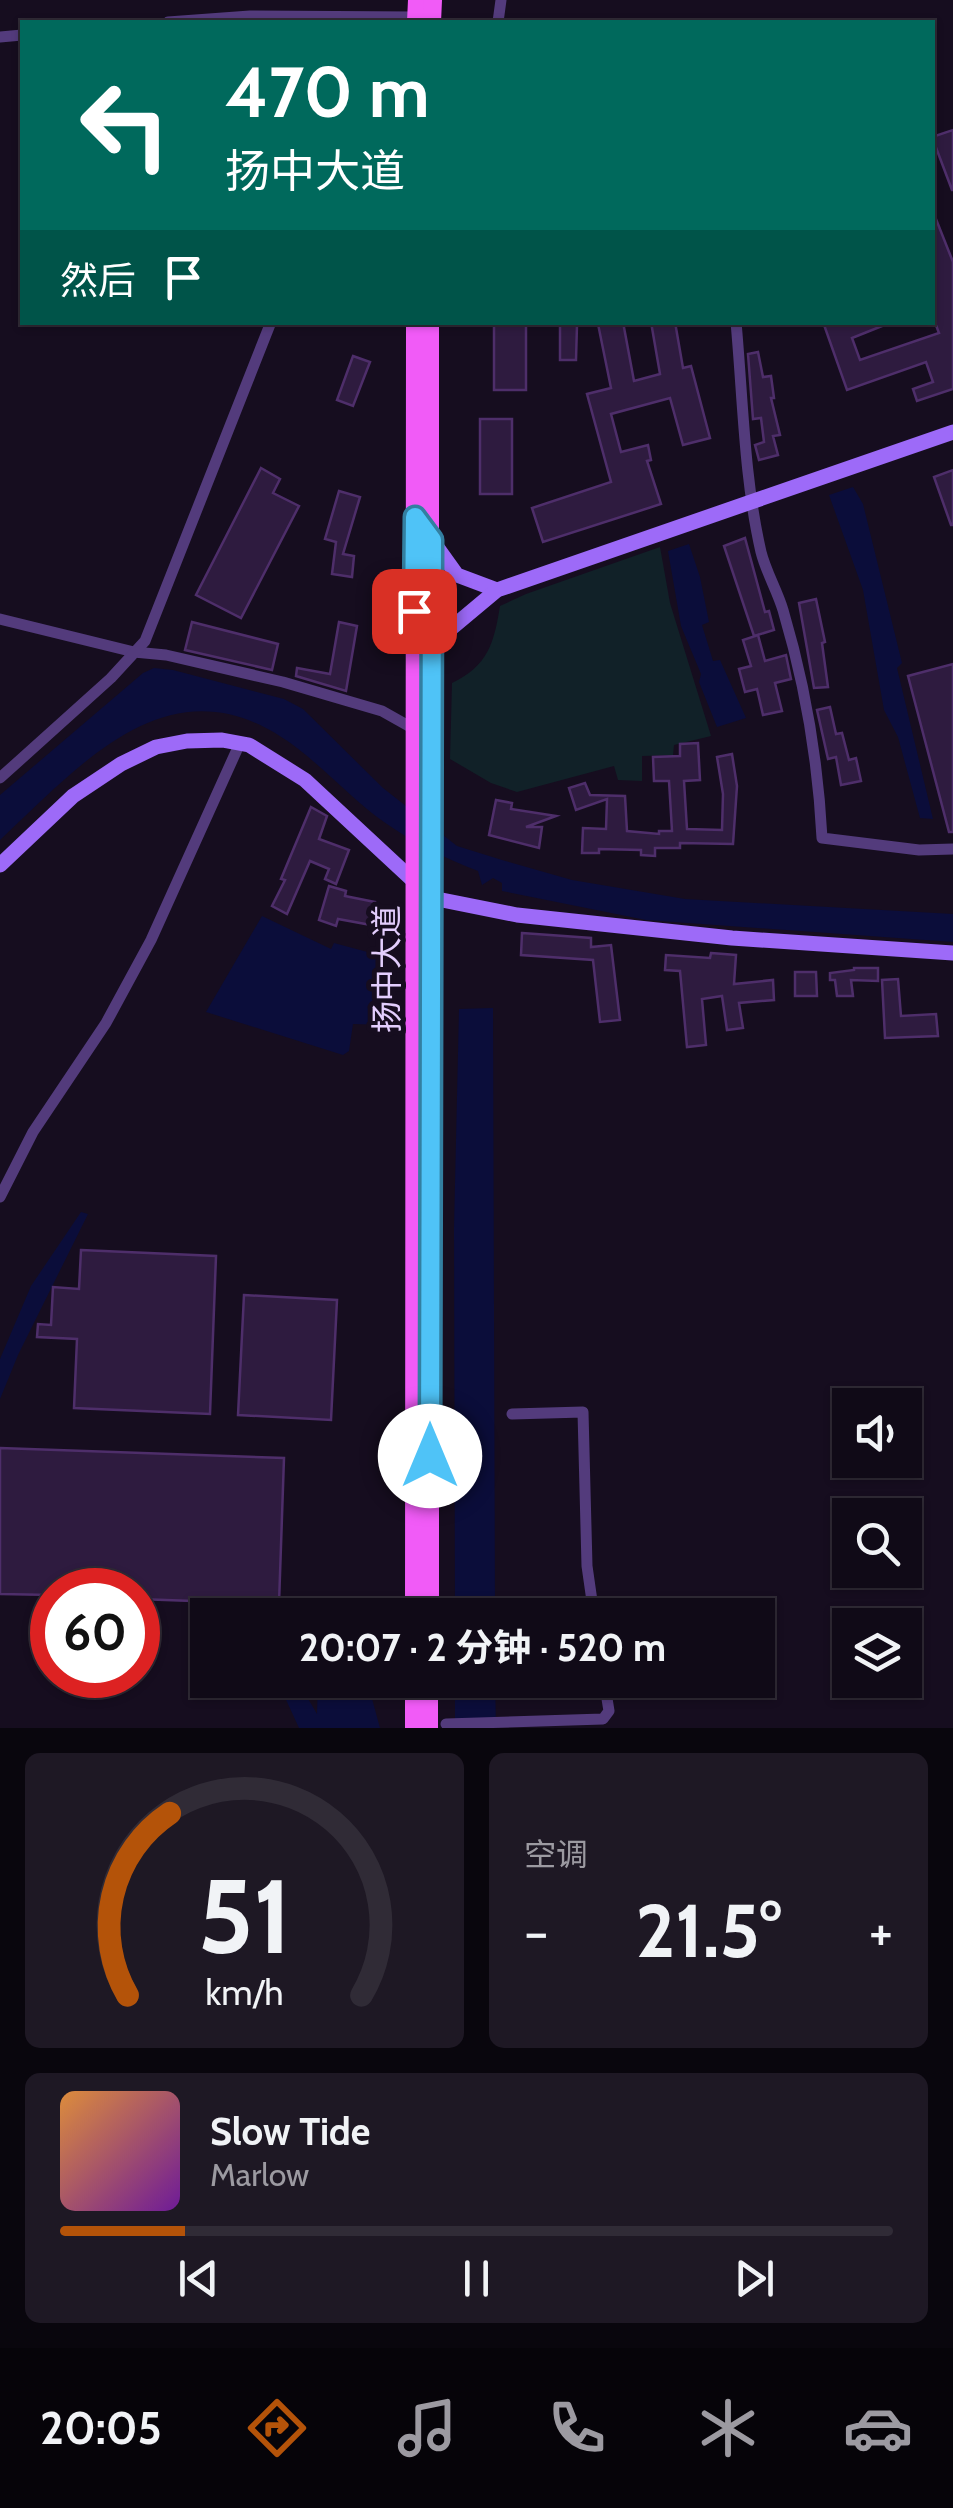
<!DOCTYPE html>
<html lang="zh">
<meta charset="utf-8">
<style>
:root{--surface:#100a17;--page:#1e1824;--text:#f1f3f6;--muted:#9c9aa1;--line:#302b36;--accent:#b45309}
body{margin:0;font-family:Cabin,"Noto Sans SC",sans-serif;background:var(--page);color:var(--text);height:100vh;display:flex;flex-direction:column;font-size:38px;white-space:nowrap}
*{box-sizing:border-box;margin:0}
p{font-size:32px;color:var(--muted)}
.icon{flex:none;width:55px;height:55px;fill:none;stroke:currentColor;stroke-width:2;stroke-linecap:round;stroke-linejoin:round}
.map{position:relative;height:1728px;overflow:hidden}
.sheet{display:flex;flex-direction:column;gap:25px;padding:25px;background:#09060d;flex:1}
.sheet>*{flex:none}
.banner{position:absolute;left:20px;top:20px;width:915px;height:305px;border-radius:0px;box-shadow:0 2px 8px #0004,0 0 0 2px var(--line);background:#00695c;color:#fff;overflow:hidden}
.buttons{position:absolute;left:832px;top:1388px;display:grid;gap:20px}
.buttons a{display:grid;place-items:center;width:90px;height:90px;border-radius:0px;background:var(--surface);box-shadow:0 2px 8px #0004,0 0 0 2px var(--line);font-size:50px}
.speed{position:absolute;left:30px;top:1568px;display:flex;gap:20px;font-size:50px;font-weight:700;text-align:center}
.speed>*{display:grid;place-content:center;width:130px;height:130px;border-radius:50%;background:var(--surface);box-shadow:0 2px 8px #0004,0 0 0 2px var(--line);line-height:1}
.speed .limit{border:15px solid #d22;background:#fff;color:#111}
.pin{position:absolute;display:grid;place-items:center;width:85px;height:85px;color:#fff;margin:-42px;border-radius:20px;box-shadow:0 5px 15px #0006}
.me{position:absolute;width:110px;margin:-55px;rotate:0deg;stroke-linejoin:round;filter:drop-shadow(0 0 8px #0008)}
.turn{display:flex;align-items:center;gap:35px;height:210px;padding:0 40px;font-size:45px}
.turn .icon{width:130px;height:130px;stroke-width:2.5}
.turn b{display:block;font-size:70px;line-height:85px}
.then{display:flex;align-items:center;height:95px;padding:0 40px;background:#0003;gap:20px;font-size:38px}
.big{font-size:75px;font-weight:700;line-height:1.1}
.sheet .card{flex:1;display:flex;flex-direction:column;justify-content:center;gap:15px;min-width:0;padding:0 35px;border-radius:15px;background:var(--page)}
.sheet .dial{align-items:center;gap:0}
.dial svg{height:260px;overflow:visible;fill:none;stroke:var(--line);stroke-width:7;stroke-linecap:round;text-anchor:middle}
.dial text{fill:var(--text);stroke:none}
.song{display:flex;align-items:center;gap:30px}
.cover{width:120px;height:120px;border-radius:15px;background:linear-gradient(135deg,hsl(30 70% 55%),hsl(280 70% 35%))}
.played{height:10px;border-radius:5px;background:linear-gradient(90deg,var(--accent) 15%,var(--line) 15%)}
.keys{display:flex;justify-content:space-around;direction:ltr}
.heat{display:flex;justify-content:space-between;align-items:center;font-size:55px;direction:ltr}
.sheet .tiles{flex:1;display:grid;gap:25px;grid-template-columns:1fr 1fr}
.card:last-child{grid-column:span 2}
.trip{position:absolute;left:190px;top:1598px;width:585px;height:100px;border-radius:0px;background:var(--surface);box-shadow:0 2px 8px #0004,0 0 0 2px var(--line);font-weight:700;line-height:100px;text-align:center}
.menu{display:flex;height:160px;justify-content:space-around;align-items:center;background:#060409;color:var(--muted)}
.menu .icon{width:70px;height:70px}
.menu .on{color:var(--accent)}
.menu b{font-size:45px;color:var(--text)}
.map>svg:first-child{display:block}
</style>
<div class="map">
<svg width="953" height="1728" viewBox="0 0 953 1728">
<rect width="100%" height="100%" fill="#160d1f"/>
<path fill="#112128" d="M660,547L670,603L711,736L674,745L673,755L642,756V781L618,780L614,766L517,792L491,783L450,759L452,683C488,666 494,643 500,606L526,594Z"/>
<g fill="#0b0d3a">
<path d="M853,487L863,504L902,663L897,668L933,819L920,818L898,737L884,710L863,590L829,495Z"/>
<path d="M689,544L700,577L709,622L702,625L713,661L720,660L746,718L717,727L699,682L701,674L681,626L668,551Z"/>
<path d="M154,668L173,670L284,699L303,709L383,788L457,846L502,860L572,880L685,899L953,914V942L646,920L502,891V883L493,878L482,885L478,871C446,859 412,842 384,822C353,800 327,771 297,748C176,655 87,758 0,840V795L143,673Z"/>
<path d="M262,916L331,949L334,943L386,957L387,1025L353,1024L349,1051L343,1055L206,1012Z"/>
<path d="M493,1008L495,1615H455L454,1228L459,1009Z"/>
<path d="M81,1212L88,1214L18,1355L0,1399V1359L31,1286Z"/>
<path d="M277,1680H297L317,1714L318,1680H376L371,1695L380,1728H299Z"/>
<path d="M455,1680H495L496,1728H455Z"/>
</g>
<g fill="#2e1b3f" stroke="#4e2e6a" stroke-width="2.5">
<path d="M953,130V190H952L932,137Z"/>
<path d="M932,209L953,262V389L917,401L913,389L933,382L926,362L847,390L823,322H892L852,338L860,360L939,333L932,315Z"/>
<path d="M623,322L634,381L660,374L651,322H675L683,368L691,366L710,438L683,445L670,398L611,414L621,452L648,445L651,460L647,461L661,504L543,542L532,508L611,482L587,394L611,388L598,324Z"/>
<rect x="494" y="324" width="32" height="66"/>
<path d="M560,324L577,325L576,360H560Z"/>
<path d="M758,352L763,377L771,376L774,398H771L780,435L773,436L778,455L759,460L755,445L764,442L761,418L753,419L748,354Z"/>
<path d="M353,356L370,362L353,406L337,400Z"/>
<rect x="480" y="419" width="32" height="75"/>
<path d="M261,468L280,479L273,493L299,506L241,618L196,595Z"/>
<path d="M953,470V525H951L934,477Z"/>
<path d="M339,491L360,497L343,554L354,556L352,577L332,574L336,542L325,539Z"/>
<path d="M745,538L765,612L769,611L774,630L754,636L724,546Z"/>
<path d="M816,599L825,642L822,643L828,687L814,688L799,603Z"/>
<path d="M192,622L278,644L272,670L185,650Z"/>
<path d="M339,622L357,626L346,691L296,676L297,668L330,674Z"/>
<path d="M758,635L765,661L786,655L791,679L775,683L782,711L763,715L757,689L745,692L739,669L751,666L743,640Z"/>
<path d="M953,664V832H949L908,676Z"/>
<path d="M830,707L836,734L842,733L849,760L856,758L861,781L841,785L836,757L828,759L817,710Z"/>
<path d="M698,743L700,780L684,781L687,829L722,830L723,794L717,757L732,754L737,786L733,844L680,843V848H655V856L641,855V850L599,849V853H582L583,828L606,829L607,799L576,810L569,788L585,783L590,795L625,796L627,831L659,834V831H672L669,781H654L653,757L680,756V744Z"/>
<path d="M496,800L512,803L511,809L556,816L526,827H542L539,848L489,835Z"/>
<path d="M311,807L327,816L319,839L349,850L336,884L325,879L329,869L310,861L287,914L272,906L285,880L281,879Z"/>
<path d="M329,886L346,891L345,896L375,902L371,925L338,919L336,926L319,920Z"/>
<path d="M522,933L591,938V947L611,945L620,1020L600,1022L593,960L521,955Z"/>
<path d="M711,953L736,955L734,984L773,980L774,1000L739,1003L743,1028L727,1030L722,996L702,999L706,1045L687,1047L680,971L665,970L666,955L710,958Z"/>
<path d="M854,968H878V981L851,980L853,996H837L835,980H830V973L854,970Z"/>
<path d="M795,972H816L817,996H795Z"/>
<path d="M898,979L901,1016L936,1014L938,1036L885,1038L882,980Z"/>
<path d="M81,1250L216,1256L210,1414L74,1408L77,1339L37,1337L38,1324L51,1325L53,1287L79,1289Z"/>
<path d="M244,1295L337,1300L331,1420L238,1415Z"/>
<path d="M0,1448L284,1458L279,1604L138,1599V1590H52V1595L0,1594Z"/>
</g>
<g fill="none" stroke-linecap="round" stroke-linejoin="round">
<g stroke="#533b7c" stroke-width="11">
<path d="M168,22L250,16L416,17"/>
<path d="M498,22L501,0"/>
<path d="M0,37L22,35"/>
<path d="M736,322C743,399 744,478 761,552C766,572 777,590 783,610C805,684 818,760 822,838L919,850L953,849"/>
<path d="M0,619L134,652L166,655L283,682L382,711L414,729"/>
<path d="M0,778L111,678L145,641L271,322"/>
<path d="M0,1197L33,1132L106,1023L151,940L240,743"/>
<path d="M512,1414L583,1412L587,1566L594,1615"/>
<path d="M446,1724L603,1719L609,1711L604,1680"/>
</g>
<g stroke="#9d6af8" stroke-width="15">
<path d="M429,536L457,575L497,590"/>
<path d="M430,646L497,590L953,432"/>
<path d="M0,865L73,796L121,764L156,747L187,741L222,740L249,745L305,780L432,898L517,915L732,938L953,953"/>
</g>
<g stroke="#f15bf7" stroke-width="18">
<path d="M416,22L417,0"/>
<path d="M432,22L433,0"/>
<path d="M414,1615L415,322"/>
<path d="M430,1615V322"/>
<path d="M414,1728V1680"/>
<path d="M429,1728V1680"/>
</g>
</g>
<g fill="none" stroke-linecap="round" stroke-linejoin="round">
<g stroke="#337fa1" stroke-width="25">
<path id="route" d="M414,611L415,517L432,540L430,1456"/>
</g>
<use href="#route" stroke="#4fc3f7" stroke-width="18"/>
</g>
<g text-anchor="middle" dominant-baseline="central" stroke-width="10" stroke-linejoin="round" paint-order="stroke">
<g font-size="32" fill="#e3cefd" stroke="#160d1f">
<text transform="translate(386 969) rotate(-90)">扬中大道</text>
</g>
</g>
</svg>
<div class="buttons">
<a><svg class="icon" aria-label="sound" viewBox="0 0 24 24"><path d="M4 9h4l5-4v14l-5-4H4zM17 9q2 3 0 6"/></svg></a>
<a><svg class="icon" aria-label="search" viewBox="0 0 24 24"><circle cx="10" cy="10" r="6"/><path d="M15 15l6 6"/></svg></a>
<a><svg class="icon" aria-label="layers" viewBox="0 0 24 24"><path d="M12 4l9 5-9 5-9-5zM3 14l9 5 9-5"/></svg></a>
</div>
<div class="speed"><div class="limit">60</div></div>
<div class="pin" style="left:414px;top:611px;background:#d93025"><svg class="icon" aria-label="arrive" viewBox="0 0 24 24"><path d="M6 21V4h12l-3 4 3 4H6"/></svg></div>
<svg class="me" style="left:430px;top:1456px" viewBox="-20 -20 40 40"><circle r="19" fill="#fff"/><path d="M0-13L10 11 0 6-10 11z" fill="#4fc3f7"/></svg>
<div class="trip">20:07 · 2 分钟 · 520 m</div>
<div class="banner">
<div class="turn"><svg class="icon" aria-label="left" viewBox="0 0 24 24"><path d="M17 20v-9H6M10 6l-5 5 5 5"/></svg><div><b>470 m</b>扬中大道</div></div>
<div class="then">然后<svg class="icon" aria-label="arrive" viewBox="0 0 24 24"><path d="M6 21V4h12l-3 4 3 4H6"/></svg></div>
</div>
</div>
<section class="sheet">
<div class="tiles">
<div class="card dial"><svg viewBox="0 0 100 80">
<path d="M14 69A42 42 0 1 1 86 69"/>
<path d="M14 69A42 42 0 0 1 27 13" stroke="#b45309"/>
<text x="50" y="56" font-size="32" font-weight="700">51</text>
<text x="50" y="72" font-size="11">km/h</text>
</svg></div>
<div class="card"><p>空调</p>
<div class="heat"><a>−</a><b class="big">21.5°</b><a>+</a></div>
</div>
<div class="card">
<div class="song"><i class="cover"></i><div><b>Slow Tide</b><p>Marlow</p></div></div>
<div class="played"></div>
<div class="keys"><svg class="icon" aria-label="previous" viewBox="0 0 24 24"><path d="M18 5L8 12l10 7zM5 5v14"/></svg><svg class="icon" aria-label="pause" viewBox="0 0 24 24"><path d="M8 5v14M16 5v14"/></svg><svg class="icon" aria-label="next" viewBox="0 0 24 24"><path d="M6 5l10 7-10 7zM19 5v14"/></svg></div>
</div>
</div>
</section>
<nav class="menu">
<b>20:05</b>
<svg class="icon on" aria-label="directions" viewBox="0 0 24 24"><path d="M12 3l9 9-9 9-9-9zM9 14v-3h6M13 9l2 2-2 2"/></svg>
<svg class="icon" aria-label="music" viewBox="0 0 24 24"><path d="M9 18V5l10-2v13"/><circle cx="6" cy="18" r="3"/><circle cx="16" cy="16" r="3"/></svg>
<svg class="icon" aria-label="phone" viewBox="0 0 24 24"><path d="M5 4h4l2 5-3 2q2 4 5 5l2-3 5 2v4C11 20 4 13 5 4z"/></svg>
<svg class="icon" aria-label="climate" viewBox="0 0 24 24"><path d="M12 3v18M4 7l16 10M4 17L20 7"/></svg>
<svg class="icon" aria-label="car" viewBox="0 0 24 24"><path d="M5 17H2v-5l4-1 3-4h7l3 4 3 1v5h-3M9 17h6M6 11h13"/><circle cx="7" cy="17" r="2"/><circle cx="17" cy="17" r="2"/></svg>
</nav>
